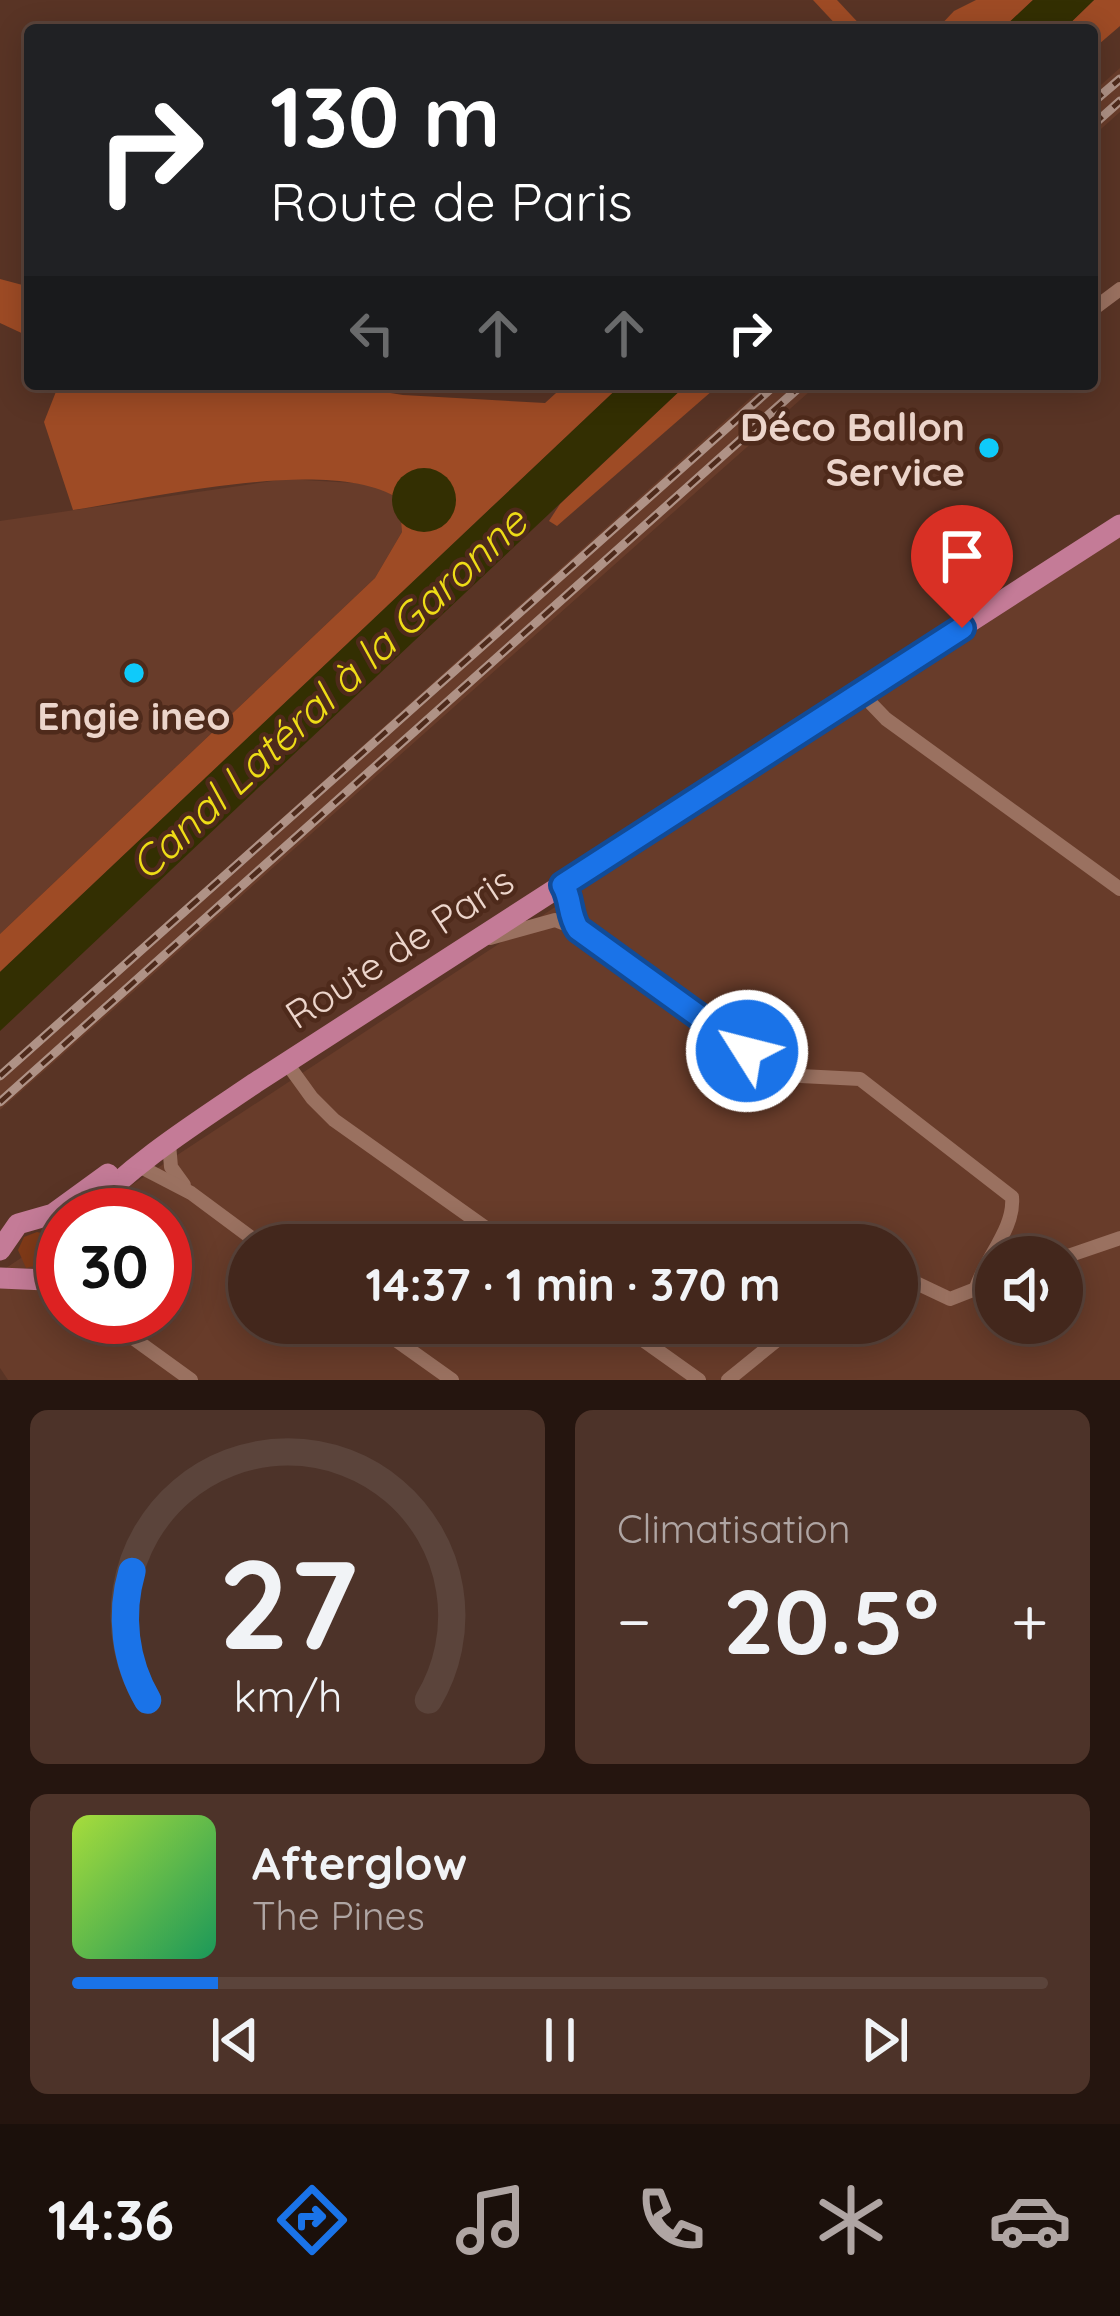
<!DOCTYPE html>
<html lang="fr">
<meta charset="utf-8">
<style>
:root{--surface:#43271c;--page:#4d3329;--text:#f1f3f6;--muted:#afa5a3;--line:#5b443b;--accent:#1a73e8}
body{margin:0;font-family:Quicksand,sans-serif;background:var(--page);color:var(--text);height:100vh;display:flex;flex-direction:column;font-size:45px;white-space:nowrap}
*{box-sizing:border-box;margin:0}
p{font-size:39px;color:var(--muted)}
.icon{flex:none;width:66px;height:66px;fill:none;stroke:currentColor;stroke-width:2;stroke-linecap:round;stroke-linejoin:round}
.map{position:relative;height:1380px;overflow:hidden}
.sheet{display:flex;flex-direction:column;gap:30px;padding:30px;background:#25150f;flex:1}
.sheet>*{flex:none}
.banner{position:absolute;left:24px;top:24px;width:1074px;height:366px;border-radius:12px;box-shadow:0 6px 30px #0003,0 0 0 3px var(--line);background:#202124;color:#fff;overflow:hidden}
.fabs{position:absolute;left:975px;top:1236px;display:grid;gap:24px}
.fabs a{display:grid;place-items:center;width:108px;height:108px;border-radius:50%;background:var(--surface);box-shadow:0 6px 30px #0003,0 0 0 3px var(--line);font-size:60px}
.speed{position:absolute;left:36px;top:1188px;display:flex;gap:24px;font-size:60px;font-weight:700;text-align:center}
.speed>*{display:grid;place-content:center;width:156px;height:156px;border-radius:50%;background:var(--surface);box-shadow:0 6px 30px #0003,0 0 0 3px var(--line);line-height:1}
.speed .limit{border:18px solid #d22;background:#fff;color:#111}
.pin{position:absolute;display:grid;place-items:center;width:102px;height:102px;color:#fff;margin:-123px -51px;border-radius:50% 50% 50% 0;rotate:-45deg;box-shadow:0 0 12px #0007}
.pin .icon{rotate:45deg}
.me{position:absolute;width:132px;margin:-66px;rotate:306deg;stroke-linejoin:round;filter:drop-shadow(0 0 9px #0008)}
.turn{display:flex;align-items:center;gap:42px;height:252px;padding:0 48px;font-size:54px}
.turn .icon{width:156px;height:156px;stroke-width:2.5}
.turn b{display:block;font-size:84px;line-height:102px}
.lanes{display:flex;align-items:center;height:114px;padding:0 48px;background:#0003;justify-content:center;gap:60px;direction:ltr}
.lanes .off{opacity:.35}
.big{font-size:90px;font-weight:800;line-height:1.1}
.sheet .tile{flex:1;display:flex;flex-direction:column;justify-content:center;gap:18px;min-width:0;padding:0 42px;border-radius:18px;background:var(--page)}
.sheet .dial{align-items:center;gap:0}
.dial svg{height:312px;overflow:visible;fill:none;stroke:var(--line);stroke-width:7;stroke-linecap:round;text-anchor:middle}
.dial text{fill:var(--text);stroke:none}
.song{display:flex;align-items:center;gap:36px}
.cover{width:144px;height:144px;border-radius:18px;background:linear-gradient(135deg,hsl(80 70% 55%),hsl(150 70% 35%))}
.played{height:12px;border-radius:6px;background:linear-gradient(90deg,var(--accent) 15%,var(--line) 15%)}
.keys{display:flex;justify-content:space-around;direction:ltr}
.heat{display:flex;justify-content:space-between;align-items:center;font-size:66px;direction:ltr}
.sheet .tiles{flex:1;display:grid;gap:30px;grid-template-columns:1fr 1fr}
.tile:last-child{grid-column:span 2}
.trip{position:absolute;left:228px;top:1224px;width:690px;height:120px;border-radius:60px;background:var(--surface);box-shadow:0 6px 30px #0003,0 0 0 3px var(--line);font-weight:800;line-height:120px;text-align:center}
.tabs{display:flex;height:192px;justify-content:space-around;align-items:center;background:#1b100b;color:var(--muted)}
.tabs .icon{width:84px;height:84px}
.tabs .active{color:var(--accent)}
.tabs b{font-size:54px;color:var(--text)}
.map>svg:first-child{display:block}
</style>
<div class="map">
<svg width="1120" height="1380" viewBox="0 0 1120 1380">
<rect width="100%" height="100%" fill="#593425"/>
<g fill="#683c2a" fill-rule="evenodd">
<path d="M1120,68V112L1092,137V93Z"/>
<path d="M766,384H818L0,1110V1071Z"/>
<path d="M286,479L372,484L399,499L402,532L375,578L0,934V521Z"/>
<path d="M1120,536V1380H8L0,1368V1272L63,1230V1317H165V1215H86ZM249,1245H897V1323H249ZM996,1257H1062V1323H996Z"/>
</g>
<path fill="#803a18" d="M37,1232L50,1235L58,1247L46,1263L26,1268L18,1250L24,1237Z"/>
<g fill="#9e4b25">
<path d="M813,0H837L865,30H841Z"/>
<path d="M976,0H1033L1001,30H936L954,11Z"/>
<path d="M1094,0H1120V26L1092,50V30H1063Z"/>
<path d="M0,279L30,287V337L0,323Z"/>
<path d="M59,384H333L403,395L545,403L566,384H622L0,972V934L375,578L402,532L399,499C331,455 153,498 73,510L44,422Z"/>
<path d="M687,384H720L557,526L549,521L560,504Z"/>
</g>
<g fill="#332f02">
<path d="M1033,0H1094L1063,30H1001Z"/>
<path d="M622,384H687L0,1031V972Z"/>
<circle cx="424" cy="500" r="32"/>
</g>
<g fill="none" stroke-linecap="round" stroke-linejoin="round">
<g stroke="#9a7160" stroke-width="14">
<path d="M1092,310L1120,289"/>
<path d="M861,693L886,719L1120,889"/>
<path d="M578,929L781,1075L860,1079L1012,1197C1015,1228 986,1257 976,1288"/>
<path d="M490,938L555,920L578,929C568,914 572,900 563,885"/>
<path d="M286,1062L312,1098L334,1120L510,1245"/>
<path d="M169,1144L171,1167L184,1185"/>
<path d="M139,1166L191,1193L261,1245"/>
<path d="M1062,1258L1120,1238"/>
<path d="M897,1274L950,1299L996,1281"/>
<path d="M46,1280L63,1290"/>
<path d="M104,1317L191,1380"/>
<path d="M372,1323L452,1380"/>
<path d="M619,1323L699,1380"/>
<path d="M728,1380L798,1323"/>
</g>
<g stroke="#c47b97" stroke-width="21">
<path d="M84,1215C132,1163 196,1123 255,1083L1120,525"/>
<path d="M0,1250L18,1224L53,1214L108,1174"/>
<path d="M0,1278L46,1280L63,1267"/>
</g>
<g stroke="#af9286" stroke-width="9">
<g id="rail">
<path d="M1092,103L1120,79"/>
<path d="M1092,126L1120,101"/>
<path d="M0,1076L776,384"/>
<path d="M0,1102L803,384"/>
</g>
</g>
<use href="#rail" stroke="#4e2a1b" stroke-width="4.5" stroke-dasharray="14" stroke-linecap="butt"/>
</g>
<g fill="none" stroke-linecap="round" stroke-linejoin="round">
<g stroke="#114b97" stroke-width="30">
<path id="route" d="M747,1051L578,929C568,914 572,900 563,885L962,628"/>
</g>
<use href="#route" stroke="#1a73e8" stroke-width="21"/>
</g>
<g fill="#0fcafa" stroke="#4e2a1b" stroke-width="4.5">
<circle cx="989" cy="448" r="12"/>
<circle cx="134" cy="673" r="12"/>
</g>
<g text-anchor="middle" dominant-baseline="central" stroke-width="9" stroke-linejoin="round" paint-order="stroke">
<g font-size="39" font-weight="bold" fill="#ecd5cb" stroke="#4e2a1b" text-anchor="end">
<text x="965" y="426">Déco Ballon<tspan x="965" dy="45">Service</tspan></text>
<text x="134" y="715" text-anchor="middle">Engie ineo</text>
</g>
<g font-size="39" fill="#ecd5cb" stroke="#4e2a1b">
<text transform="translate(399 947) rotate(-33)">Route de Paris</text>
</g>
<g font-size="42" font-style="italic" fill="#eedc17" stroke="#4e2a1b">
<text transform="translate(328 693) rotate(-43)">Canal Latéral à la Garonne</text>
</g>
</g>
</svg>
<div class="fabs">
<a><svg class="icon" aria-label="sound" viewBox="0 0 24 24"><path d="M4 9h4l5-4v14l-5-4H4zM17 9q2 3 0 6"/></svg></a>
</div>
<div class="speed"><div class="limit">30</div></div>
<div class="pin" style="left:962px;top:628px;background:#d93025"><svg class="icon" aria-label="arrive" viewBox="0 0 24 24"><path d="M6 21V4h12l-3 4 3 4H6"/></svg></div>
<svg class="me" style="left:747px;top:1051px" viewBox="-20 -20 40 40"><circle r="17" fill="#1a73e8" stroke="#fff" stroke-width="3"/><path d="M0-11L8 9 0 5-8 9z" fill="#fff"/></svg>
<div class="trip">14:37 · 1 min · 370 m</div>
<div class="banner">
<div class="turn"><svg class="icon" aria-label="right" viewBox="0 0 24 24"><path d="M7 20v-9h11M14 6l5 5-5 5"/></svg><div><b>130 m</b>Route de Paris</div></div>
<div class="lanes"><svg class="icon off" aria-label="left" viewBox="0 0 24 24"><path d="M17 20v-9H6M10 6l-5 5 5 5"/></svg><svg class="icon off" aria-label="ahead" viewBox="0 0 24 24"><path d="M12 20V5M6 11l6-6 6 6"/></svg><svg class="icon off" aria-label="ahead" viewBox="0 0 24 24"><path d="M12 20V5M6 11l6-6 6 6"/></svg><svg class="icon" aria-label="right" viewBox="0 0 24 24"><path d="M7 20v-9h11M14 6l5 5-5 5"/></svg></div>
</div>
</div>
<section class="sheet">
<div class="tiles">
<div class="tile dial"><svg viewBox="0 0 100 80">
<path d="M14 69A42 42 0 1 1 86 69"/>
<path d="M14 69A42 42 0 0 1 10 36" stroke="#1a73e8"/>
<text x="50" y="56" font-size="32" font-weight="700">27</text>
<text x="50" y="72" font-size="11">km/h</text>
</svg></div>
<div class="tile"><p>Climatisation</p>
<div class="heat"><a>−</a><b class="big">20.5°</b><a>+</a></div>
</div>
<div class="tile">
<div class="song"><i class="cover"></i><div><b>Afterglow</b><p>The Pines</p></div></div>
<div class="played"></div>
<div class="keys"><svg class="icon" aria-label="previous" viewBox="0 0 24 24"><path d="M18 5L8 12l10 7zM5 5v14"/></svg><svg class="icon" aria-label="pause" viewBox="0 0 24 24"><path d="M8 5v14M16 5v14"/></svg><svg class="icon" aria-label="next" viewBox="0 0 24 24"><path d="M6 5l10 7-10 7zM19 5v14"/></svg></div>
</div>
</div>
</section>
<nav class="tabs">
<b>14:36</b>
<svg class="icon active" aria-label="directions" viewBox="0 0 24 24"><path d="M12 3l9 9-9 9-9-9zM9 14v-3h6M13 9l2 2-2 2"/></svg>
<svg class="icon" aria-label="music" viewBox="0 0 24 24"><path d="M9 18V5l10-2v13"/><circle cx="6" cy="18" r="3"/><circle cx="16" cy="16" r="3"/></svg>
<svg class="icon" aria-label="phone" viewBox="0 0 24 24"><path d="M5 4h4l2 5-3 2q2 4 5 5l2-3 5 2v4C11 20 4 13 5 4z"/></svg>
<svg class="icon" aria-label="climate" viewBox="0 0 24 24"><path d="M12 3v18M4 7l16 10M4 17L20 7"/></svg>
<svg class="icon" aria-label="car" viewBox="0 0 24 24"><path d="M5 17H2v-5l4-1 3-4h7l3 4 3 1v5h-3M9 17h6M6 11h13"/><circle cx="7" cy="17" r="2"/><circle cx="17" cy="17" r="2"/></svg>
</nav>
